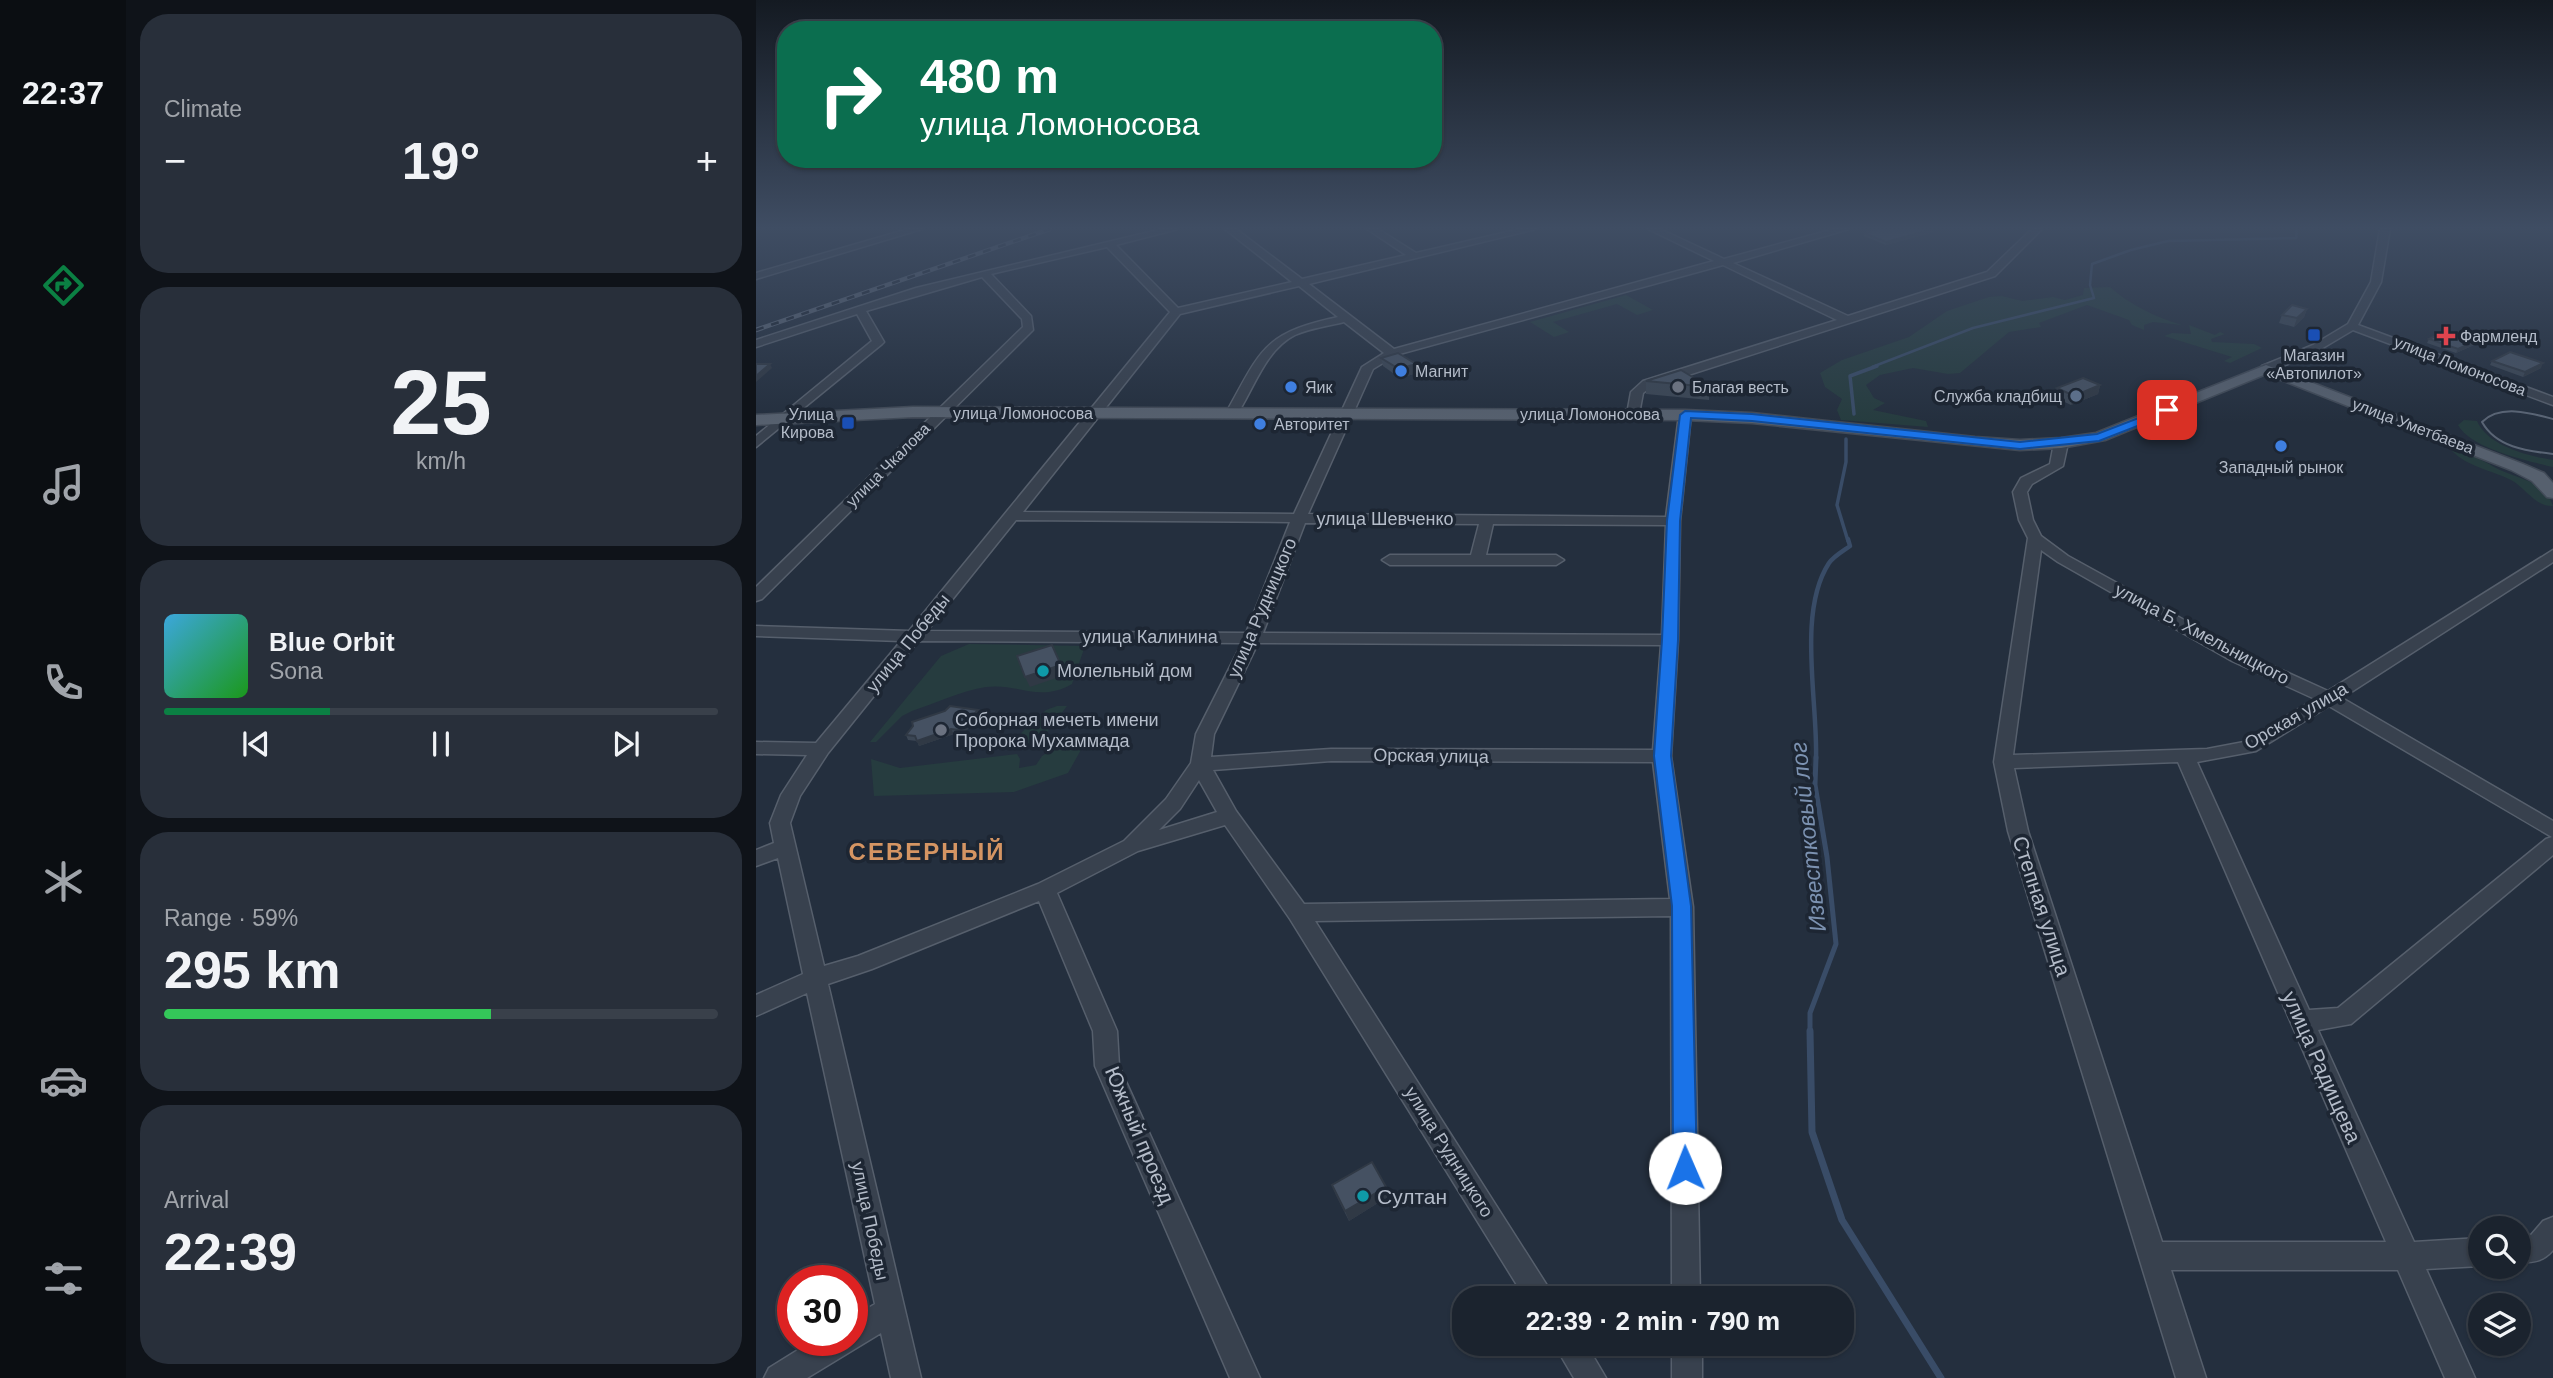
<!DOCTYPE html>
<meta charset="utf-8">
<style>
:root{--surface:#1b232e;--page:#282f3a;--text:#f1f3f6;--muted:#a0a4aa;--line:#39404a;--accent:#0b8043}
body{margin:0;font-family:Helvetica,sans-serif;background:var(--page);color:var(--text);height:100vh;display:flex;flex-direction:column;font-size:26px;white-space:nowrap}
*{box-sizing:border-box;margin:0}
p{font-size:23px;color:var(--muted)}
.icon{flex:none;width:38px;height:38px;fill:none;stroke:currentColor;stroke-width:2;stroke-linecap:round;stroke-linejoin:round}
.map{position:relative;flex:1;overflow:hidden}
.details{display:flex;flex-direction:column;gap:14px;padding:14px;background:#0f1319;width:630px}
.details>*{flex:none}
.hud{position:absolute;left:21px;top:21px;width:665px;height:147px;border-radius:28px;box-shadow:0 2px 5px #0004,0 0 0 2px var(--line);background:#0b6e4f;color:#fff;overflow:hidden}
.buttons{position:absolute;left:1712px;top:1216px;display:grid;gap:14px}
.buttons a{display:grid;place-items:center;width:63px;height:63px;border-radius:50%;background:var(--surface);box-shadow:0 2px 5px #0004,0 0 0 2px var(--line);font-size:35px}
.speed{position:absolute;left:21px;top:1265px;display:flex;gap:14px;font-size:35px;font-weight:700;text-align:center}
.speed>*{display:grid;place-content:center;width:91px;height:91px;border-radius:50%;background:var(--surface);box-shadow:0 2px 5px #0004,0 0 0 2px var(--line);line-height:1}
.speed .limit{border:10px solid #d22;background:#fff;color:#111}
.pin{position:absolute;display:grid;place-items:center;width:60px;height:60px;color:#fff;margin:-30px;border-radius:14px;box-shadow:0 4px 10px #0006}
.me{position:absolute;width:77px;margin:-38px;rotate:359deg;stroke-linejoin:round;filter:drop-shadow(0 0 5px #0008)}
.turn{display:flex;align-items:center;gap:24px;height:147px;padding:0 28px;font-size:32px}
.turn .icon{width:91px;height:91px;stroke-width:2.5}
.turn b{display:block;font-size:49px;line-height:60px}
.big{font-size:52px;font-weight:700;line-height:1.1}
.details .widget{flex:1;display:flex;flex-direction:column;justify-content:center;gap:10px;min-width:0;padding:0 24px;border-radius:28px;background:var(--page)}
.details .dial{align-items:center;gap:0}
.dial b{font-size:91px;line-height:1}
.song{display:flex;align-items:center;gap:21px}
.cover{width:84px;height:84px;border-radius:10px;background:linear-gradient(135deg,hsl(200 70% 55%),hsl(120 70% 35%))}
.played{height:7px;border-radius:4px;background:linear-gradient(90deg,var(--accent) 30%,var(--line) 30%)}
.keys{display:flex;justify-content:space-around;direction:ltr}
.heat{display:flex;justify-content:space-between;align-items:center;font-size:38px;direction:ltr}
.charge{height:10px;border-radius:5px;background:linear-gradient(90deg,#34c759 59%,var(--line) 0)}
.trip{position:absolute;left:696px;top:1286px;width:402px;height:70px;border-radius:28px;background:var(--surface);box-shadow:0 2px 5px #0004,0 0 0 2px var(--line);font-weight:700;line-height:70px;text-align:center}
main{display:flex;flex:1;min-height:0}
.tab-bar{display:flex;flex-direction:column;width:126px;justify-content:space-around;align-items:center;background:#0b0e12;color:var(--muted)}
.tab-bar .icon{width:49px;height:49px}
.tab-bar .active{color:var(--accent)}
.tab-bar b{font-size:32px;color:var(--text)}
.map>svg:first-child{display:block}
</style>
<main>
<nav class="tab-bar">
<b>22:37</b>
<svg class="icon active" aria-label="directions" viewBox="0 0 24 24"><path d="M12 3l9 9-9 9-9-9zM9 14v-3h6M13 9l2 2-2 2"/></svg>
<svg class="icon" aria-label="music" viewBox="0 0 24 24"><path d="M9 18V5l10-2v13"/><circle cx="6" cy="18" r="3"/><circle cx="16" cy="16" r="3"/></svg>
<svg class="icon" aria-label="phone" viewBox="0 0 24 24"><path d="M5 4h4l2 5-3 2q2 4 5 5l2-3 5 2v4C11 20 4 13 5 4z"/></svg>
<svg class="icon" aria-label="climate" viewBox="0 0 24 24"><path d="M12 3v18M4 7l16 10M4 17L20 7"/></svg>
<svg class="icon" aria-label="car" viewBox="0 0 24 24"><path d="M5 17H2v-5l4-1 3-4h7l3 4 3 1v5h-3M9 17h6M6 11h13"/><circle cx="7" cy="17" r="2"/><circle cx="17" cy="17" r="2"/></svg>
<svg class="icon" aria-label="filters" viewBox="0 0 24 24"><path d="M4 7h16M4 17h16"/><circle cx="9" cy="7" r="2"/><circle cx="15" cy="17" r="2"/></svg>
</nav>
<section class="details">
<div class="widget"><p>Climate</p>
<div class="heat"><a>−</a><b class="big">19°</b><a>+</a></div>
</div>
<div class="widget dial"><b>25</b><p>km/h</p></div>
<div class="widget">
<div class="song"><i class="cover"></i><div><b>Blue Orbit</b><p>Sona</p></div></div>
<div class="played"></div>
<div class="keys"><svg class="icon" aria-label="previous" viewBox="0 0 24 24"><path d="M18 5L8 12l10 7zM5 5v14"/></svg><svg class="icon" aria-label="pause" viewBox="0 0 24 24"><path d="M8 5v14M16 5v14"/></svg><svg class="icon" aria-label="next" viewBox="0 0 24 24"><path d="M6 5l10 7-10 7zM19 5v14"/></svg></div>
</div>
<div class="widget"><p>Range · 59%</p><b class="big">295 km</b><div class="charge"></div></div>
<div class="widget"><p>Arrival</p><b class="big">22:39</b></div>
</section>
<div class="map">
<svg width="1797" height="1378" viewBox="0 0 1797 1378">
<rect width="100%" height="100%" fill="#242f3e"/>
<g fill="#263c3f">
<path d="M1354,287C1373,304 1401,318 1426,325L1397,322L1388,325V330L1376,325L1373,320L1331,305L1283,323L1285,327L1253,332L1204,373L1192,374L1157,368L1124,375L1110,385L1118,398L1129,403L1117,410L1170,421L1172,427L1085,420L1081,410L1086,399L1069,387L1064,373L1086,360L1153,337L1191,311L1233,297L1246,296L1266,301L1297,297L1309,300L1327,295L1328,288Z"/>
<path d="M870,295L897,310L881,315L861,304L797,322L813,332L798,337L774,322Z"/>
<path d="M1433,325L1459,335L1464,332L1469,334L1455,339L1456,342L1498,344L1506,348L1474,363L1468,361L1476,357L1408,336L1416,333L1435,334Z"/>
<path d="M1708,420L1721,421C1732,446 1772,456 1797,460V467C1772,461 1715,449 1702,425Z"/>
<path d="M1696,451C1712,453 1725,459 1738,467C1759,479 1788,479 1797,506C1779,507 1770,488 1755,480C1735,470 1712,467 1696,451Z"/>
<path d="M213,644L329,646L316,684C283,703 263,683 230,687C205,691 180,703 156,711L146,716L120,742H114L185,656Z"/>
<path d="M301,706H311L282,744L251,746L290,710Z"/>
<path d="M301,747L326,748L312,773L258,792L118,796L115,759L144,768L261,754L264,759L263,768L280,765L286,756Z"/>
</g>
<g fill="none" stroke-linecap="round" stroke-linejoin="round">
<path stroke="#394c67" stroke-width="2.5" d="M1116,367L1217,328L1338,298L1334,285L1336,264L1375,250L1412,241L1540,238L1541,229"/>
<g stroke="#394c67" stroke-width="3.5">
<path d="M1098,414L1094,376L1121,366"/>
<path d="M1090,439V462L1081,505L1092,541"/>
</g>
<path stroke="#394c67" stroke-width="4.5" d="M1060,759C1062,701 1041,612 1073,563C1078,556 1087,551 1094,546L1092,539"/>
<path stroke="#394c67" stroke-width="5" d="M1054,1033V1013L1080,944L1071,857L1059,785L1060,757"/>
<path stroke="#394c67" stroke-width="7" d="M1054,1031L1056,1132L1086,1220L1185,1378"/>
<g stroke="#565f6c" stroke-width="3">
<g id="minor">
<path d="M152,229H166L0,279V273Z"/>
<path d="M406,229H422L360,245L422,308L536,282L469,229H480L546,279L650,255L611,229H622L660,253L764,229H780L553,284L638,349L958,261L892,229H904L968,259L1078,229H1093L977,263L1092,316L1231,272L1276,229H1286L1239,276L895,387L887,393L883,414L877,418L871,414L875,392L887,381L1081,320L967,265L640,355L617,369L552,514L910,517L923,415L929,411L935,415L924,521L922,640L915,756L937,907L944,1298H916L915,916L559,921L799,1298H769L534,919L469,825L382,851L301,893L361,1031L363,1066L504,1378H474L339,1066L337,1031L283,901L116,969L72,984L165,1378H135L125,1333L51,1378H8L13,1368L58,1340H96V1318L119,1304L51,993L0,1016V995L47,974L22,858L0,866V850L18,843L14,823L25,795L51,755L0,754V742L60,743L145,641L0,636V626L153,631L414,312L351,247L235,274L275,316L277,330L6,599L0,601V587L267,327L266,319L226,277L110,311L128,342L126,344L0,447V436L116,341L101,314L0,347V340L160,288ZM543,286L582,317C507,333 505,350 470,413L472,416H480C498,389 509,350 539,335C555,328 572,326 588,322L628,353L606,367L538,514L267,512L424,314ZM260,520L534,522L490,633L171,631ZM549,523L723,524L715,555H634L626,560L634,565H800L808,560L800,555H730L737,524L910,525L906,635L507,633ZM162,641L486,643L440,734L435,763L410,799L368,841L282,884L102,956L68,966L34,823L44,796L72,753ZM502,643L905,645L897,750L575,749L455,757L458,734ZM575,761L897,762L914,899L548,904L480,811L457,770ZM443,780L461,812L403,830L424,809Z"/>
<path d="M1624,229H1634L1625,282L1602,325L1797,397V405L1597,330L1565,349L1514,372H1506V366L1557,345L1592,324L1615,282Z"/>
<path d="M1305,439L1312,443L1307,466L1276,484L1271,492L1277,520L1285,536L1312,556L1488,653L1572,691L1797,550V562L1586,698L1797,821V855L1595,1024L1562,1030L1658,1242L1724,1238V1266L1670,1269L1719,1378H1689L1642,1270H1415L1450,1378H1420L1252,831L1238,762L1272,538L1263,520L1257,492L1265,478L1294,464L1298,443ZM1285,550L1302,562L1476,661L1559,699L1488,742L1451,749L1257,755ZM1573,706L1796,837L1790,839L1582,1008L1553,1010L1441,762L1500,751ZM1422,762L1630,1242H1406L1272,831L1258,768Z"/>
<path d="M1797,1217V1250C1787,1262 1777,1262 1762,1263V1235H1775L1787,1221Z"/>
<path d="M798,1344H830L850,1378H818Z"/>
<rect x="916" y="1344" width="30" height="34"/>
</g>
</g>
<g stroke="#414a57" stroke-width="3">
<path id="major" d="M1510,365L1767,464L1788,473L1797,483V498L1791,497L1776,481L1755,470L1510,374L1349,440L1305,448L1264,450L996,423L929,420L157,417L0,425V415L157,407L929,410L996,413L1219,437L1264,440L1305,438L1340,433Z"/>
</g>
<use href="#minor" fill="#38414e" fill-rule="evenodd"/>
<use href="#major" fill="#56606e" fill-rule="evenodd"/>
<path stroke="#5a6575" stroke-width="2" d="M1797,419C1775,413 1744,404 1726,422C1740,447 1770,451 1797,454"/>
<g stroke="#5a6575" stroke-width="4.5">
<path id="rail" d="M0,330L294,229"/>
</g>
<use href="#rail" stroke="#1d2633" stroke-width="2.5" stroke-dasharray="8" stroke-linecap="butt"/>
</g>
<g fill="#3b4654">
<path d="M1178,229V232L1130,245L1108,236V233Z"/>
<path d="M1551,309L1548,317L1538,327L1523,323L1526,315Z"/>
<path d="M1673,339L1718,345L1700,353L1671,343Z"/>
<path d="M625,358L661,373L644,378L627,366Z"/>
<path d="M1736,361L1785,368L1767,377L1734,365Z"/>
<path d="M890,381L953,387V400L890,394Z"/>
<path d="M1344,385L1342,394L1315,405L1298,397L1301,388Z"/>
<path d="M222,710L225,715L206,735L198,734L163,746L161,741L152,740L150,735Z"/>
<path d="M576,1185L630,1187L633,1196L593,1221L580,1195Z"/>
</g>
<g fill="#303945">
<path d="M1178,229V232L1130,245V242Z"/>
<path d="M1551,309L1548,317L1538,327L1541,318Z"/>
<path d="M1720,341L1718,345L1700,353L1702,349Z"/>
<path d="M1787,363L1785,368L1767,377L1769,372Z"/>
<path d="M14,364L16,368L0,382V376Z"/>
<path d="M660,364L661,373L644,378L643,369Z"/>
<path d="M1344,385L1342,394L1315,405L1318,396Z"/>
<path d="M305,665L309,675L274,687L269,677Z"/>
<path d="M222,710L225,715L206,735L203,730Z"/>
<path d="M195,729L198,734L163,746L161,741Z"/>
<path d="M630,1187L633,1196L593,1221L589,1211Z"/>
</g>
<g fill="#455162" stroke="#303945" stroke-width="2">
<path d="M1122,229H1177L1130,242L1108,233Z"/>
<path d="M1536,305L1551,309L1541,318L1526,315Z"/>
<path d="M1691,331L1720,341L1702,349L1673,339Z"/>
<path d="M1754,352L1787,363L1769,372L1736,361Z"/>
<path d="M642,353L660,364L643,369L625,358Z"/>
<path d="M0,364H14L0,376Z"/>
<path d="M925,370L953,387L890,381Z"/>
<path d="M1327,378L1344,385L1318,396L1301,388Z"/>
<path d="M296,645L305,665L269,677L261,656Z"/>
<path d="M194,706L222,710L203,730L195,729L161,741L159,736L150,735L157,726L156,722L189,711Z"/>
<path d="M616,1162L630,1187L589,1211L576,1185Z"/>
</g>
<linearGradient id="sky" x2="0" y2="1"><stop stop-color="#141a22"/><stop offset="0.54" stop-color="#3f4d63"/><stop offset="1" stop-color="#3f4d63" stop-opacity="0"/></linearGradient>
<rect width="1797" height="422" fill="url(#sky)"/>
<path fill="#1a73e8" stroke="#114b97" stroke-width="2" d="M1411,407L1417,410L1415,413L1343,441L1264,449L996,421L935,418L924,521L922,640L915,756L935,906L941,1168L937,1176L929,1179L921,1176L917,1168L916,906L898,756L906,640L911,521L924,415L929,411L996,414L1264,442L1341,434Z"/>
<g fill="#1a4fb4" stroke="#1d2633" stroke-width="2.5">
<rect x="1551" y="328" width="14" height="14" rx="3.5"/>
<rect x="85" y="416" width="14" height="14" rx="3.5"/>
</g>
<path fill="#e0444e" stroke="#1d2633" stroke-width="2.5" d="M1686.5 325.5h7v7h7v7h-7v7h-7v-7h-7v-7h7z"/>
<g fill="#3f7fe0" stroke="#1d2633" stroke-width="2.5">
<circle cx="645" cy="371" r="7"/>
<circle cx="535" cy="387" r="7"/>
<circle cx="504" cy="424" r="7"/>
<circle cx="1525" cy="446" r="7"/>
</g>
<g fill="#6b7280" stroke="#1d2633" stroke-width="2.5">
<circle cx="922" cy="387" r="7"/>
<circle cx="185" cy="730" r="7"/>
</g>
<circle fill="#5c6f8a" stroke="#1d2633" stroke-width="2.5" cx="1320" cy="396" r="7"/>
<g fill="#0f9aa8" stroke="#1d2633" stroke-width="2.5">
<circle cx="287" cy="671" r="7"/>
<circle cx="607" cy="1196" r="7"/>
</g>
<g text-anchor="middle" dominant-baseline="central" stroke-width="7" stroke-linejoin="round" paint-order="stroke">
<g font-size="16" fill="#b4bcc9" stroke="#1d2633" text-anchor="start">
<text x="1704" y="336">Фармленд</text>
<text x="1558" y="355" text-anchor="middle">Магазин<tspan x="1558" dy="18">«Автопилот»</tspan></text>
<text x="659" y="371">Магнит</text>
<text x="549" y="387">Яик</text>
<text x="936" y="387">Благая весть</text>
<text x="1306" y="396" text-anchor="end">Служба кладбищ</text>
<text x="78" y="414" text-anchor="end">Улица<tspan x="78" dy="18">Кирова</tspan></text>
<text x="518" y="424">Авторитет</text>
<text x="1525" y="467" text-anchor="middle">Западный рынок</text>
</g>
<g font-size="16" fill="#b4bcc9" stroke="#1d2633">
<text transform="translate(1704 366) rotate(21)">улица Ломоносова</text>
<text x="267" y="413">улица Ломоносова</text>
<text x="834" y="414">улица Ломоносова</text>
<text transform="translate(1657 426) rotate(21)">улица Уметбаева</text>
<text transform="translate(132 465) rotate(-45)">улица Чкалова</text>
</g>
<g font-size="18" fill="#b4bcc9" stroke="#1d2633">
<text x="629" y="519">улица Шевченко</text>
<text transform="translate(506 608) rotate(-67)">улица Рудницкого</text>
<text transform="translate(1446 634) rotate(28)">улица Б. Хмельницкого</text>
<text x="394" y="637">улица Калинина</text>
<text transform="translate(152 643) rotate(-51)">улица Победы</text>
<text transform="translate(1540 716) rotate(-30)">Орская улица</text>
<text transform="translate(675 756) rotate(1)">Орская улица</text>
<text transform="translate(693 1152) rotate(58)">улица Рудницкого</text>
<text transform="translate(114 1221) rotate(78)">улица Победы</text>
</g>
<g font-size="18" fill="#b4bcc9" stroke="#1d2633" text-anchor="start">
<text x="301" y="671">Молельный дом</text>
<text x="199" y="720">Соборная мечеть имени<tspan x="199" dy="21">Пророка Мухаммада</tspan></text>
</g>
<g font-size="21" fill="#b4bcc9" stroke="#1d2633">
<text transform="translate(1286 906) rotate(72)">Степная улица</text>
<text transform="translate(1566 1067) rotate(66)">улица Радищева</text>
<text transform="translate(384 1135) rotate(67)">Южный проезд</text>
</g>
<g font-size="21" fill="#b4bcc9" stroke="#1d2633" text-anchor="start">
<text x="621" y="1196">Султан</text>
</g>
<g font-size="23" font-style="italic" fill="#7c92b1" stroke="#1d2633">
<text transform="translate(1052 837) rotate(-96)">Известковый лог</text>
</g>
<g font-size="24" font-weight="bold" letter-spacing="2" fill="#d59563" stroke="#1d2633">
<text x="171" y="851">СЕВЕРНЫЙ</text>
</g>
</g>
</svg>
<div class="buttons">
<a><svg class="icon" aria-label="search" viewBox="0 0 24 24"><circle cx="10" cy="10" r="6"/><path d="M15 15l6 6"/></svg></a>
<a><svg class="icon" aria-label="layers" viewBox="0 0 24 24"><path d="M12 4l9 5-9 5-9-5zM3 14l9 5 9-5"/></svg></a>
</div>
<div class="speed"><div class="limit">30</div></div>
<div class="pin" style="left:1411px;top:410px;background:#d93025"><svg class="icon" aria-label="arrive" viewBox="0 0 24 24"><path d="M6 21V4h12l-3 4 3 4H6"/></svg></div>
<svg class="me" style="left:929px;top:1168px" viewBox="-20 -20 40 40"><circle r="19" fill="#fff"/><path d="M0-13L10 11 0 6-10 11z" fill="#1a73e8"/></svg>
<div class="trip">22:39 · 2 min · 790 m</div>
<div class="hud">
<div class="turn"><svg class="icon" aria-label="right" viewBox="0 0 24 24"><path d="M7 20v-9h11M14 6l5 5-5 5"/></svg><div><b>480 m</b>улица Ломоносова</div></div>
</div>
</div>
</main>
